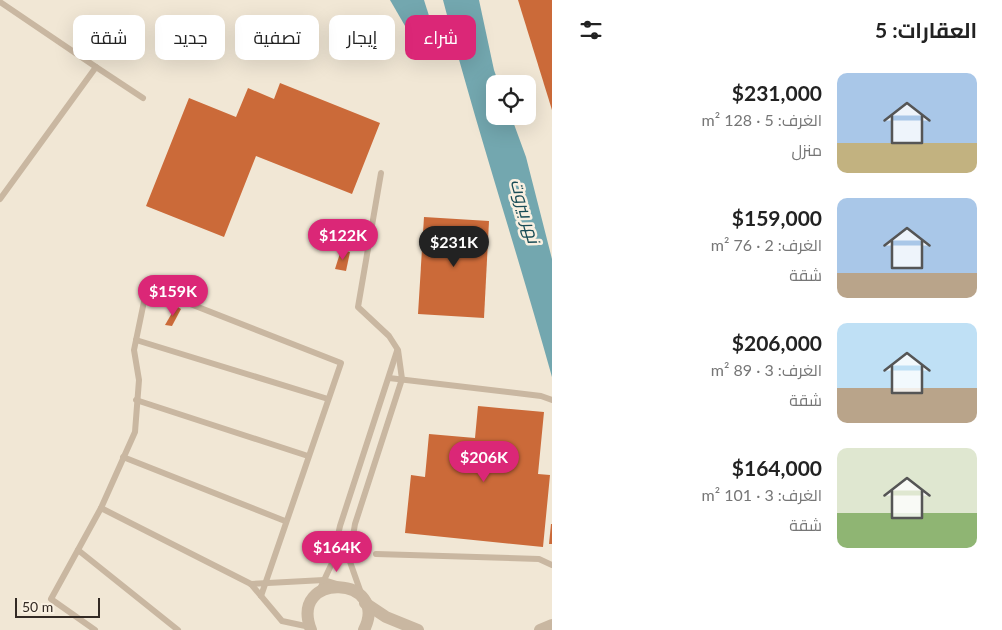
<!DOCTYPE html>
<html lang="ar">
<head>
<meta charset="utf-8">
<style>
	:root { --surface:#fff; --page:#f6f6f6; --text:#222; --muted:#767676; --accent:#db2777 }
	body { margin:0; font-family:Lato,Cairo,sans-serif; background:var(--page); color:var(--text); direction:rtl; height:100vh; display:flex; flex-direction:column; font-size:19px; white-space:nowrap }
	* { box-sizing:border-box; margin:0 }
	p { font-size:16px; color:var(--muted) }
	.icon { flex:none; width:28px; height:28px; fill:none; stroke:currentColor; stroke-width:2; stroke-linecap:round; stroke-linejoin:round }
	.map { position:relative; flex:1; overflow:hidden; direction:ltr }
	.side { display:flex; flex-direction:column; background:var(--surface); width:450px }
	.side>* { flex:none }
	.banner { position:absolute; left:15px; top:15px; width:461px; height:45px; direction:rtl; display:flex; gap:10px }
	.tools { position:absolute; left:486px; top:75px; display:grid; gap:10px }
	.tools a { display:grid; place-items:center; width:50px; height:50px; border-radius:10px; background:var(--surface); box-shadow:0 5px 20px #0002; font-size:25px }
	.scale { position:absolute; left:15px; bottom:12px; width:85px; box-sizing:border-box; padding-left:5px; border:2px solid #332a24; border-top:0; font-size:14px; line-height:18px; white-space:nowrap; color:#332a24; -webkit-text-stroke:4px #f9f0e1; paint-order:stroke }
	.price { position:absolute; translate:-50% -42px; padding:0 11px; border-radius:18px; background:var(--accent); color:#fff; font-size:16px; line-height:32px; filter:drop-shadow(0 1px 2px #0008) }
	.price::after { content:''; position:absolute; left:50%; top:30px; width:15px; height:11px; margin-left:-8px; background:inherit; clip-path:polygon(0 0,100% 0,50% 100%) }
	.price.active { background:#222; color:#fff }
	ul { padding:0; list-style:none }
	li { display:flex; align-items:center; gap:15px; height:125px; padding:0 25px }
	li span { display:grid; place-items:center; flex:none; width:140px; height:100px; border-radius:10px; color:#555 }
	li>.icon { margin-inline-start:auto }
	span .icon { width:60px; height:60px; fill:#fffc; stroke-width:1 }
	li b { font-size:21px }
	h2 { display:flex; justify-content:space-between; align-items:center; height:60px; padding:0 25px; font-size:21px }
	.tag { padding:0 18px; border-radius:10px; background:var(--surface); box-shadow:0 5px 20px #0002; font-size:18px; line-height:45px }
	.tag.active { background:var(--accent); color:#fff }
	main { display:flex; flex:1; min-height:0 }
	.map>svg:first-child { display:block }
</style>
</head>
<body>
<main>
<section class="side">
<h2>العقارات: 5<svg class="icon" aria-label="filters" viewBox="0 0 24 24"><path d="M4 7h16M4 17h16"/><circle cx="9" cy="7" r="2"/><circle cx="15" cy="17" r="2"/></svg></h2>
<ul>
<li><span style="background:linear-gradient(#a9c7e8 70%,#c2b280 0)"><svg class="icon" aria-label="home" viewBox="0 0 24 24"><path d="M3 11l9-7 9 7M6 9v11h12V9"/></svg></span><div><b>$231,000</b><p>الغرف: 5 · 128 m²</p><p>منزل</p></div></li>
<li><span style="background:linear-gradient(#a9c7e8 75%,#b9a48a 0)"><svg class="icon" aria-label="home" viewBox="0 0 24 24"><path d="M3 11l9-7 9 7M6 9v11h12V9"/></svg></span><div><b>$159,000</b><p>الغرف: 2 · 76 m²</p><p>شقة</p></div></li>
<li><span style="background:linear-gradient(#bfe0f5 65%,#b9a48a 0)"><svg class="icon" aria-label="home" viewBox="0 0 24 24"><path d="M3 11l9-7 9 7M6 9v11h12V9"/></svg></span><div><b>$206,000</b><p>الغرف: 3 · 89 m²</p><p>شقة</p></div></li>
<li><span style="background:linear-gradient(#dfe7d0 65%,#8fb573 0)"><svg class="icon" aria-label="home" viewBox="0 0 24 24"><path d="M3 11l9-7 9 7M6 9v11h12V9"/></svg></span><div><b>$164,000</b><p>الغرف: 3 · 101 m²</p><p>شقة</p></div></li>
</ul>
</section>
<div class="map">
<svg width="552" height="630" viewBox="0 0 552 630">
	<rect width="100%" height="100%" fill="#f1e7d5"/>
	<g fill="#73a7af">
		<polygon points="390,0 424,0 430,19 423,52 419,50"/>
		<path d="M 443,0 L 479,0 L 494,70 L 499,84 L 495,84 L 495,116 L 511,116 L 526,157 L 552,259 L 552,377 C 517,251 476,127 443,0 Z"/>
	</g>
	<g fill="#cb6a39">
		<polygon points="518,0 552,0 552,110"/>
		<polygon points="280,83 380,123 352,194 256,156 224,237 146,206 189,98 236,117 248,88 274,99"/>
		<polygon points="424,217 489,221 484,318 418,314"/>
		<polygon points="341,250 350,252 346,271 335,269"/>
		<polygon points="176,306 181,309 172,326 165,325"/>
		<polygon points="478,406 544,412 538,474 550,475 543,547 405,533 411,475 425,477 429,434 475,438"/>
		<polygon points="551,524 552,524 552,544 549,544"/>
	</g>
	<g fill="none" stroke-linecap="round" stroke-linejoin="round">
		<g stroke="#c9b7a1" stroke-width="6">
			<polyline points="0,2 96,67"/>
			<polyline points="0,199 96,67 143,98"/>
			<polyline points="136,340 328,399"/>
			<polyline points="389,378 541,396 552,400"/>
			<polyline points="136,400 308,456"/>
			<polyline points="123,457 285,521"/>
			<polyline points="101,508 135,432 139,380 134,350 147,287 341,363 261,596"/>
			<polyline points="78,550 178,630"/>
			<polyline points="376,554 539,559 552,565"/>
			<polyline points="251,584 324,580 337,584"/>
			<polyline points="319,591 332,563 340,526 397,351"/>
			<polyline points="361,593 349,559 355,524 402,379 398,350 389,336 358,307 381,173"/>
			<polyline points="95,630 51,599 101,508 251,584 282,621 310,627"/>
		</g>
		<g stroke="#c9b7a1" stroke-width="12">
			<polyline points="365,603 386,617 418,630"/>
			<path d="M 311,630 C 288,570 391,576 364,630"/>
			<polyline points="540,630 552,625"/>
		</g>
	</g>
	<g text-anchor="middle" stroke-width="5" stroke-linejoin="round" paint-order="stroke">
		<g font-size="18" font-style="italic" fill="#194c56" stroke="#f9f0e1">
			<text transform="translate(525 211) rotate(74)" y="6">نهر بيروت</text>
		</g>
	</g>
</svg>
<div class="tools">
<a><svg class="icon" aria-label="locate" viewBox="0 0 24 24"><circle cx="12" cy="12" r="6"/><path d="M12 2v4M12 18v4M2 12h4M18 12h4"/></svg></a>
</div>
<div class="scale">50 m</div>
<b class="price" style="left:343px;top:261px">$122K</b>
<b class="price active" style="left:454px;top:268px">$231K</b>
<b class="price" style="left:173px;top:317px">$159K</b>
<b class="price" style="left:484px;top:483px">$206K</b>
<b class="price" style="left:337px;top:573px">$164K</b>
<div class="banner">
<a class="tag active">شراء</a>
<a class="tag">إيجار</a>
<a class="tag">تصفية</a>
<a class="tag">جديد</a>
<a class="tag">شقة</a>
</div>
</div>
</main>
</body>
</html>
